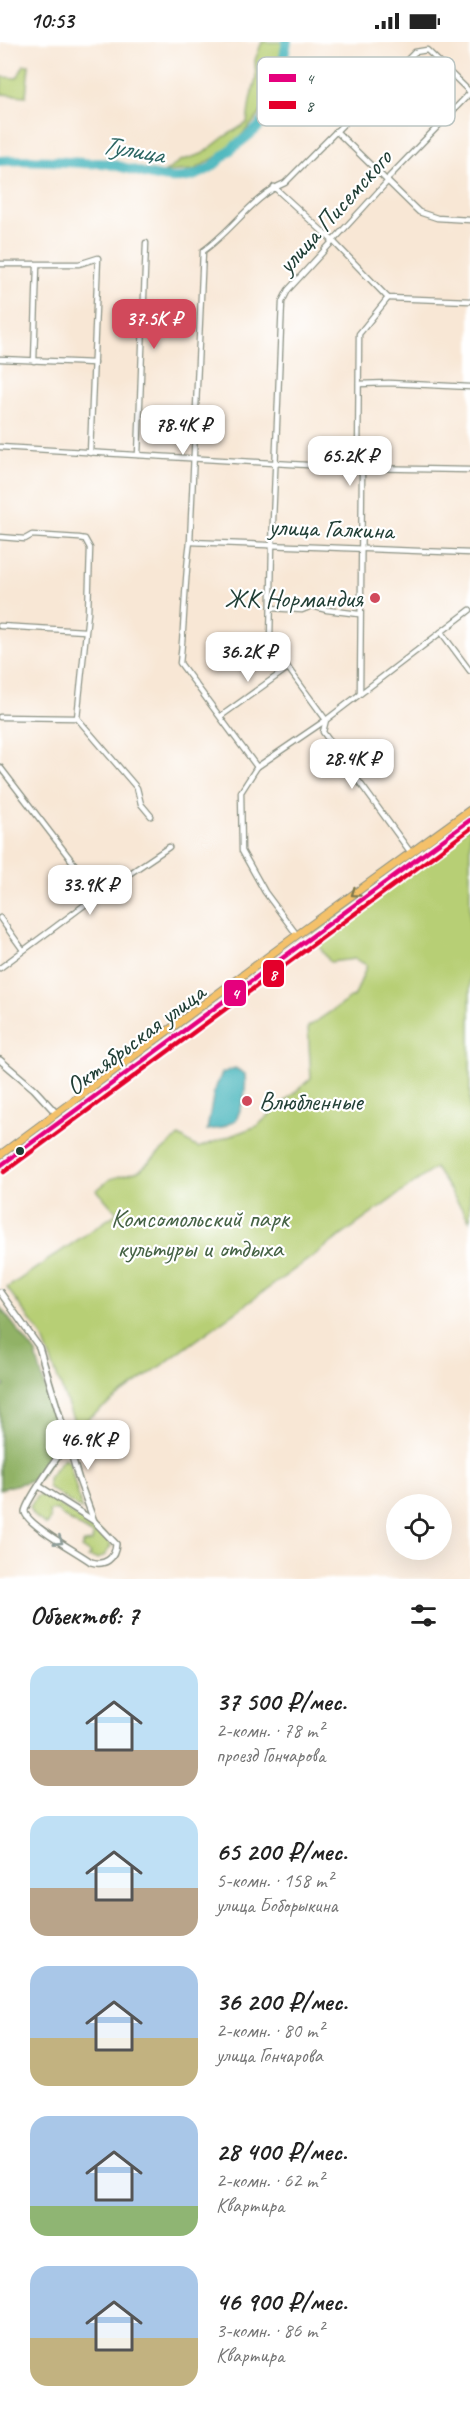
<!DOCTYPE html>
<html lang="ru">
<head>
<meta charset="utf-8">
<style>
	:root { --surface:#fff; --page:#f2f2f2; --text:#222; --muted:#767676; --accent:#d1495b }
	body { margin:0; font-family:Caveat,sans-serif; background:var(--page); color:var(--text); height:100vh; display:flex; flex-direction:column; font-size:22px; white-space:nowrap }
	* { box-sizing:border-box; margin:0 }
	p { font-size:20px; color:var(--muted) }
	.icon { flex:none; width:33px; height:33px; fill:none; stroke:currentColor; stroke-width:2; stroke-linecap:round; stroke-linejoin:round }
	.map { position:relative; height:1537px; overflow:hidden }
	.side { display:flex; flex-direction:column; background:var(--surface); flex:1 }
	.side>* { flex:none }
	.controls { position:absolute; left:386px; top:1452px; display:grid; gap:12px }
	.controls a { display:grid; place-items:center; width:66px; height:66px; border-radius:50%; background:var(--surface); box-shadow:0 6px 24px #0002; font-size:30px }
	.price { position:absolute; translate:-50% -51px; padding:0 14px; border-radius:12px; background:#fff; color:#222; font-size:20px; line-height:39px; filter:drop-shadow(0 2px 3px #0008) }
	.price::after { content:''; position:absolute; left:50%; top:36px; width:18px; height:14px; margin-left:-9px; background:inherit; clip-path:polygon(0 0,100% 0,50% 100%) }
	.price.selected { background:var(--accent); color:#fff }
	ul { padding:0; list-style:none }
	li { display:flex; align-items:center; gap:18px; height:150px; padding:0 30px }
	li span { display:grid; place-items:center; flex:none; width:168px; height:120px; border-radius:18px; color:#555 }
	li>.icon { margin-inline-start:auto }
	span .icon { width:72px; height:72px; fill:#fffc; stroke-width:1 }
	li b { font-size:26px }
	h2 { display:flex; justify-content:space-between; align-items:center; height:72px; padding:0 30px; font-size:26px }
	.status { display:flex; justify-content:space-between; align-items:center; height:42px; padding:0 30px; background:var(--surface); direction:ltr }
	.status svg { height:16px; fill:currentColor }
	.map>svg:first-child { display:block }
</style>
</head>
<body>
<div class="status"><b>10:53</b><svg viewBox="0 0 49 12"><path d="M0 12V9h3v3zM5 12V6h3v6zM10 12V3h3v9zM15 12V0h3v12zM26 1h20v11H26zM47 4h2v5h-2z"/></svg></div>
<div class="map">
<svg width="470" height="1537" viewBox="0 0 470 1537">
	<rect width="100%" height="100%" fill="#fff"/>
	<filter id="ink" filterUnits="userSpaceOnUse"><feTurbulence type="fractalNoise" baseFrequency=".0167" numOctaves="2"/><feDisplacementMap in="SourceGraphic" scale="12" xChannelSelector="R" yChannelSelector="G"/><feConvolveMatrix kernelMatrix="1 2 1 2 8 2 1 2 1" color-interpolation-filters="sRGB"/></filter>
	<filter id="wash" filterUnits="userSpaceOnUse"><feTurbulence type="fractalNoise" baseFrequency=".008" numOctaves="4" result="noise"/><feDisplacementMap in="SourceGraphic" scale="24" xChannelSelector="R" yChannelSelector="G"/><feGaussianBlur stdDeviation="1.35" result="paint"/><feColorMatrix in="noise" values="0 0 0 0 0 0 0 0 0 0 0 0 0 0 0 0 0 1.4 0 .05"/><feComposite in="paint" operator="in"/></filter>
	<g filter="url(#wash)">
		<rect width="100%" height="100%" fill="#f8e7d5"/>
		<g fill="#b7cf74" stroke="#6b8654" stroke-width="1.5">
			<polygon points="262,0 283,0 274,45 259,74 228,108 194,128 165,130 180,119 202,112 224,95 247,81 250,58 256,37 255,18"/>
			<polygon points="24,23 29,23 26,54 1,52 2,35 17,36"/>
			<polygon points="470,784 470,1179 435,1126 76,1385 42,1294 7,1246 117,1171 97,1148 110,1137 139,1129 179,1094 198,1106 257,1084 311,1036 308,985 355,953 367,923 355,917 330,920 311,893"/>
			<polygon points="64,1416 69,1419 82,1468 48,1445 48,1436"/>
			<polygon points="43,1452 106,1494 111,1504 105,1513 97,1517 88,1515 90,1512 81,1506 84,1501 92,1500 93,1493 61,1473 58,1468 49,1469 50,1477 46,1483 33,1473 30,1465 36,1455"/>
		</g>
		<polygon fill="#91b266" stroke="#58784d" stroke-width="1.5" points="0,1265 36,1312 59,1398 51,1418 40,1436 0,1447 0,1347 5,1344 0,1338"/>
		<path fill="#43b3ba" stroke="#317877" stroke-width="1.5" d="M 235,1026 L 245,1032 C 247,1050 243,1062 236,1078 L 221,1086 L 207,1088 L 214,1049 L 222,1031 Z"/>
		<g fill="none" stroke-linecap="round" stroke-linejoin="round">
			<path stroke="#43b3ba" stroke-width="10" d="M 0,119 C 28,117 54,119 82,121 C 91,122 100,120 109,122 C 144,129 176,148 210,126 C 219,120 226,111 234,105 C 250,92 266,83 274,62 C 282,42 282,21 287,0"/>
		</g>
	</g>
	<g filter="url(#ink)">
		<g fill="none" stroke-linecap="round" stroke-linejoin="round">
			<defs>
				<g id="minor">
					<polyline points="336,89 419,170 437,176 470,178"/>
					<polyline points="274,145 333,199 388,256 470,259"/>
					<polyline points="0,222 79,222 98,216 90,411"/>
					<polyline points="0,317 94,321"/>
					<polyline points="34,319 37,224"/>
					<polyline points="359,342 389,341 470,345"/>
					<polyline points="0,405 359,426 470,428"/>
					<polyline points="138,413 146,201"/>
					<polyline points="0,495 25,497 32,493 79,496 85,497 90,506 88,571 77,676 137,746 141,762 151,774"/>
					<polyline points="190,500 470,511"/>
					<polyline points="271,566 302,568 312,564 327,568 359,572"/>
					<polyline points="0,584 85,589"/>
					<polyline points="441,590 470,629"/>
					<polyline points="360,651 362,433 358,419 359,292 388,256"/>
					<polyline points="221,674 288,626"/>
					<polyline points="0,675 77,676"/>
					<polyline points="0,725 98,853"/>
					<path d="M 257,725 L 180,621 C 185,580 184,540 190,500 L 203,209 C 232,189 253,154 285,141 L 415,10 L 427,8 L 470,50"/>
					<polyline points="411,811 323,690 326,678 275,608 270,597 272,503 282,260 288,248 387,140 389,135 470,51"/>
					<polyline points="0,876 23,908"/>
					<polyline points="297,893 265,850 242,809 241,750 257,725 326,678 470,568"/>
					<polyline points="0,926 98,853 169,805"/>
				</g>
				<g id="tertiary">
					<polyline points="0,1018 34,1047 56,1071"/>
					<polyline points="0,1250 39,1305 79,1438 94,1479"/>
					<path d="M 39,1444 L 94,1479 L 116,1502 C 115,1517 105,1524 91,1520 C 79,1511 27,1483 25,1470 C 24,1462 61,1410 68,1400"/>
				</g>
				<g id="primary">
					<polyline points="0,1113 297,893 470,768"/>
					<polyline points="0,1124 470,778"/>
				</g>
			</defs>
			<use href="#minor" stroke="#8c9284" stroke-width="7"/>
			<use href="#tertiary" stroke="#8c9284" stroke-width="8"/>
			<use href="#primary" stroke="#8c9284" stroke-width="9"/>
			<use href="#minor" stroke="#fff" stroke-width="4.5"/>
			<use href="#tertiary" stroke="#fff" stroke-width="5"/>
			<use href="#primary" stroke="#f4c16a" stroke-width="7"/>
			<defs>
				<polyline id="bus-1" points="0,1124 470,778"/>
				<polyline id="bus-2" points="4,1130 470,787"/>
			</defs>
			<use href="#bus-1" stroke="#fff" stroke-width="9"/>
			<use href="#bus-2" stroke="#fff" stroke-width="9"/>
			<use href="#bus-1" stroke="#e5007d" stroke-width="4.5"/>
			<use href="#bus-2" stroke="#e4002b" stroke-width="4.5"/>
		</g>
		<defs><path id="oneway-chevron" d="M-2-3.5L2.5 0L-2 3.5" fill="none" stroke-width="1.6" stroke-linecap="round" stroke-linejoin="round" transform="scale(1.5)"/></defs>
		<use stroke="#7f784c" href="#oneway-chevron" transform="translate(355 851) rotate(145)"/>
		<use stroke="#8f9e9a" href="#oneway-chevron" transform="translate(59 1499) rotate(33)"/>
	</g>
	<g fill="#d1495b" stroke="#fff" stroke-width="2">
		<circle cx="375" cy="556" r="6"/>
		<circle cx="247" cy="1059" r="6"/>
	</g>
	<circle fill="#1f3d34" stroke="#fff" stroke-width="2" cx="20" cy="1109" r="5"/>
	<g text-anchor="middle" stroke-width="4.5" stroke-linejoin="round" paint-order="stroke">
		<g font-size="26" fill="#1f3d34" stroke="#fff">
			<text transform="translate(334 169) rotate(-48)" y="9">улица Писемского</text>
			<text transform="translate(331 486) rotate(2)" y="9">улица Галкина</text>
			<text transform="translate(135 997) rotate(-37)" y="9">Октябрьская улица</text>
		</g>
		<g font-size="26" fill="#1f3d34" stroke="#fff" text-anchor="end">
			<text x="363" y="565">ЖК Нормандия</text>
			<text x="259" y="1068" text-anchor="start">Влюбленные</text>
		</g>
		<g font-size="26" fill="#456244" stroke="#fff">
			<text x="200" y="1185">Комсомольский парк<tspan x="200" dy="30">культуры и отдыха</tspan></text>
		</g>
		<g font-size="27" font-style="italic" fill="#2c6663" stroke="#fff">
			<text transform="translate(133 107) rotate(10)" y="9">Тулица</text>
		</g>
	</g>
	<rect x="257" y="15" width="198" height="69" rx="9" fill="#fff" stroke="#bcc5c2" stroke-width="1.5"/>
	<rect x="269" y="32" width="27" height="8" fill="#e5007d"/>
	<rect x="269" y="59" width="27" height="8" fill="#e4002b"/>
	<g font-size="16" fill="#1f3d34">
		<text x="306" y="42">4</text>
		<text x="306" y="69">8</text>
	</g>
	<g stroke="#fff" stroke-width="2">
		<rect x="262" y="917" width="23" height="29" rx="6" fill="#e4002b"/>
		<rect x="223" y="937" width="24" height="28" rx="6" fill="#e5007d"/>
	</g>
	<g font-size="16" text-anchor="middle" font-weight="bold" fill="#fff">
		<text x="273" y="938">8</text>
		<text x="235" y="957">4</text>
	</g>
</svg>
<div class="controls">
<a><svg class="icon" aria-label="locate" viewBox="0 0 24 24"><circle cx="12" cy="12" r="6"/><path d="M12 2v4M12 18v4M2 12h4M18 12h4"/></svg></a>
</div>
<b class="price selected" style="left:154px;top:308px">37.5K ₽</b>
<b class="price" style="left:183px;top:414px">78.4K ₽</b>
<b class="price" style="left:350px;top:445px">65.2K ₽</b>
<b class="price" style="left:248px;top:641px">36.2K ₽</b>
<b class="price" style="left:352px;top:748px">28.4K ₽</b>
<b class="price" style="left:90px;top:874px">33.9K ₽</b>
<b class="price" style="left:88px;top:1429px">46.9K ₽</b>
</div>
<section class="side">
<h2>Объектов: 7<svg class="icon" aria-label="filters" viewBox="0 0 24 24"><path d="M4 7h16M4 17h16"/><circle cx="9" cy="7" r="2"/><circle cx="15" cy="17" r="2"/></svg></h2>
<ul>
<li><span style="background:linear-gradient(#bfe0f5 70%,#b9a48a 0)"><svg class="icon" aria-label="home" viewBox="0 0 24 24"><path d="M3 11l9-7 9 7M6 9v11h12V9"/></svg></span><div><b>37 500 ₽/мес.</b><p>2-комн. · 78 m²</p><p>проезд Гончарова</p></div></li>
<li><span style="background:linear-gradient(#bfe0f5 60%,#b9a48a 0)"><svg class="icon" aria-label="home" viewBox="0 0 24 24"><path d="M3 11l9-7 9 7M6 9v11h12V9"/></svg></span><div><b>65 200 ₽/мес.</b><p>5-комн. · 158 m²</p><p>улица Боборыкина</p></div></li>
<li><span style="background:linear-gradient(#a9c7e8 60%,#c2b280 0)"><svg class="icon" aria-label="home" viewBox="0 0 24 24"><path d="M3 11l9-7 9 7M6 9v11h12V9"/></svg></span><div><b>36 200 ₽/мес.</b><p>2-комн. · 80 m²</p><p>улица Гончарова</p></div></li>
<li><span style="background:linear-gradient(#a9c7e8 75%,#8fb573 0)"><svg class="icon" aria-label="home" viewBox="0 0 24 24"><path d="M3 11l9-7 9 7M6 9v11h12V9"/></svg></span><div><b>28 400 ₽/мес.</b><p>2-комн. · 62 m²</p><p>Квартира</p></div></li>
<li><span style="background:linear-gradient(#a9c7e8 60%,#c2b280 0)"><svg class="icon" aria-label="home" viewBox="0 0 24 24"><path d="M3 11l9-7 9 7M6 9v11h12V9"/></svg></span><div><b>46 900 ₽/мес.</b><p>3-комн. · 86 m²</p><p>Квартира</p></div></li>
</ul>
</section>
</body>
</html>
